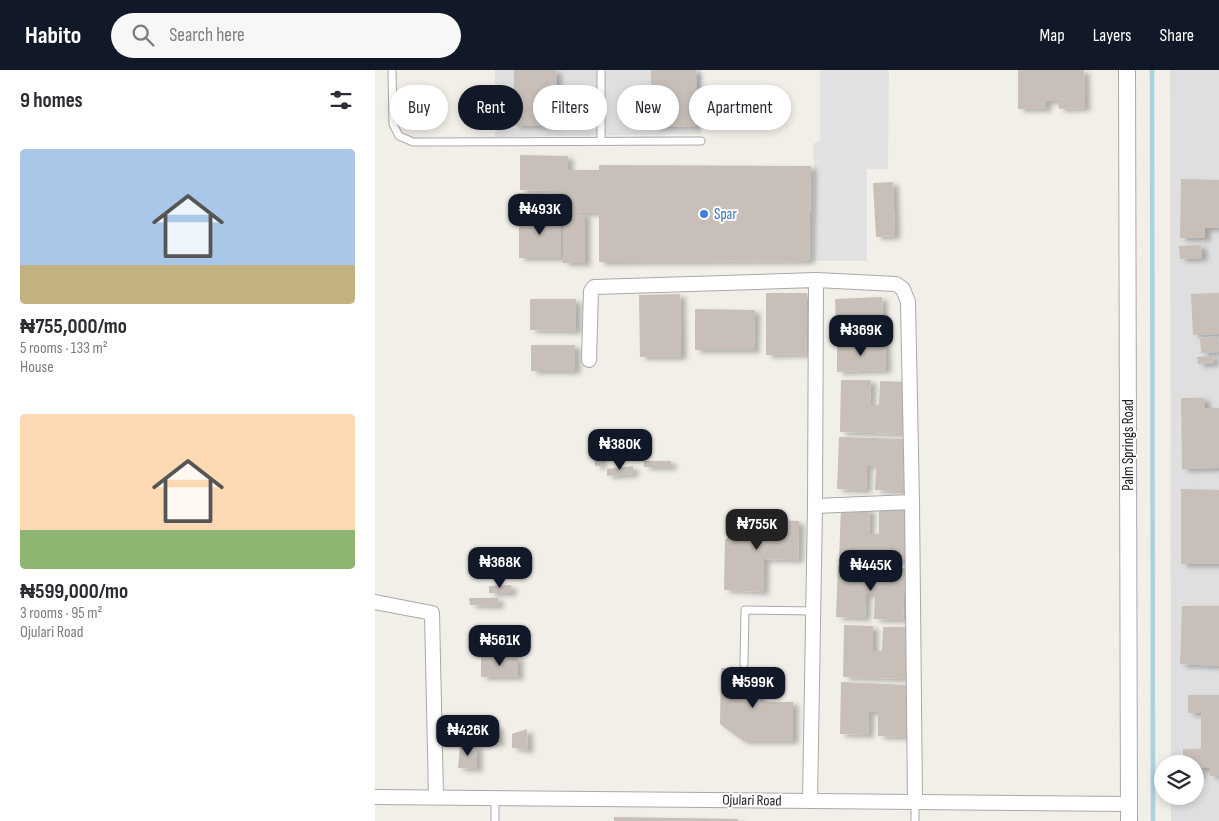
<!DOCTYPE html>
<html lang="en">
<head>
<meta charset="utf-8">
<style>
	:root { --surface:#fff; --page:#f7f7f7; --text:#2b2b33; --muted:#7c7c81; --accent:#111827 }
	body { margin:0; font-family:"Sofia Sans Condensed",sans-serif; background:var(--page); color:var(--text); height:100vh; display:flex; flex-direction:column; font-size:19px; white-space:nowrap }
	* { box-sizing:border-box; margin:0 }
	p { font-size:16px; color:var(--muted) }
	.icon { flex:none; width:28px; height:28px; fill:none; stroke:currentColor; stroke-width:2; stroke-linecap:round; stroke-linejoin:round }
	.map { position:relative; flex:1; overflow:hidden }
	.panel { display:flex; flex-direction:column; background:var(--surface); width:375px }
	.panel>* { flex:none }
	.hud { position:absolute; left:15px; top:15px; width:475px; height:45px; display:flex; gap:10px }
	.controls { position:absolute; left:779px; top:685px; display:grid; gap:10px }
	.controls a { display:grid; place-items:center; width:50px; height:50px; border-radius:50%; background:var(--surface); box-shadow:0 2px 8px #0003; font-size:25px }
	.price { position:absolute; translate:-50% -42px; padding:0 11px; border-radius:10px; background:var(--accent); color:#fff; font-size:16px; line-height:32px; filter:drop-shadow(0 1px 2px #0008) }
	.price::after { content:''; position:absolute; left:50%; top:30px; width:15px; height:11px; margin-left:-8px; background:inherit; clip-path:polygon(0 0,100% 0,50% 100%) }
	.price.on { background:#222; color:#fff }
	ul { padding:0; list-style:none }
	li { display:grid; align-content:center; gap:10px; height:265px; padding:0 20px }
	li span { display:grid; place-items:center; height:155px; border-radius:5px; color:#555 }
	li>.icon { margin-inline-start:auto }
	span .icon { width:90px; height:90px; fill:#fffc; stroke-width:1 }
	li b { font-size:21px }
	h2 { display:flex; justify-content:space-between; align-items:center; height:60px; padding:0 20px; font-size:21px }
	.chip { padding:0 18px; border-radius:22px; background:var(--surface); box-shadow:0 2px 8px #0003; font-size:18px; line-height:45px }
	.chip.on { background:var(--accent); color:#fff }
	header { display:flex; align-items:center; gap:30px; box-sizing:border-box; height:70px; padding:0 25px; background:var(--accent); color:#fff }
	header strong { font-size:24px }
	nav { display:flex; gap:28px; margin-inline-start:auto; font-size:18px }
	.search { width:350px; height:45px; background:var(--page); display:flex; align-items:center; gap:12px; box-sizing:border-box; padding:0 18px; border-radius:28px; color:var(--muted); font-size:19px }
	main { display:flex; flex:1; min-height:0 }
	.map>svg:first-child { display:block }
</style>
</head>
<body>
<header>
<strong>Habito</strong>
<div class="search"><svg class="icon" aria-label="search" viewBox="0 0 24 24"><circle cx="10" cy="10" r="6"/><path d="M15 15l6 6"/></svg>Search here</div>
<nav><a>Map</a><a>Layers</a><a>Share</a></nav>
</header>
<main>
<section class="panel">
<h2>9 homes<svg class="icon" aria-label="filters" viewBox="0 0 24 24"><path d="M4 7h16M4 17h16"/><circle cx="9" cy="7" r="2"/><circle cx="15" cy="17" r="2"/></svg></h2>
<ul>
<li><span style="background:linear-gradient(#a9c7e8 75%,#c2b280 0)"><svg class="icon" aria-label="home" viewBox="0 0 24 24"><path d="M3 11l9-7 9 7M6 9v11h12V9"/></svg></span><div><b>₦755,000/mo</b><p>5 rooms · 133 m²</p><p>House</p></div></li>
<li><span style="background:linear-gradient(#ffd9b3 75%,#8fb573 0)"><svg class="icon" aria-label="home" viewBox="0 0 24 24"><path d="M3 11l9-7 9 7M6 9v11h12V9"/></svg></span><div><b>₦599,000/mo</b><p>3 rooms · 95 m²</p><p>Ojulari Road</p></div></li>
</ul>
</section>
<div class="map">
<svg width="844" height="751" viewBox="0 0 844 751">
	<defs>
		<filter id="shadow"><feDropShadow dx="5.5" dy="3" stdDeviation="2.5" flood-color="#0004"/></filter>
	</defs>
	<rect width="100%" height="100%" fill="#f2efe9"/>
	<g fill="#e0dfdf">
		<polygon points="120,0 326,0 326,64 120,67"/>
		<polygon points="795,0 844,0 844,751 796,751 796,726 820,726 820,694 796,694"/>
	</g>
	<polygon fill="#e2e2e2" points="445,0 514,0 513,99 492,99 492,191 438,191 439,96 438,74 445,70"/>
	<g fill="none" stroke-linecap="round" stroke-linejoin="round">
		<polyline stroke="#aad3df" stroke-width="4.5" points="777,0 778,751"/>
	</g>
	<g fill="#c7bfb8" filter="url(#shadow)">
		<polygon points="139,0 181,0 182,56 139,56"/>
		<polygon points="276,0 321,0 322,56 277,57"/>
		<polygon points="643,0 709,0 710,38 684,39 683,31 671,31 671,39 643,39"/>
		<polygon points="145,85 193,86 193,100 224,100 224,95 436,96 434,191 224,192 224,143 176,142 176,121 145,120"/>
		<polygon points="806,109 844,110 844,158 830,158 830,168 805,168"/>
		<polygon points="518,112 520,166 501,167 498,113"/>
		<polygon points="143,123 166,123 166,138 144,138"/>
		<rect x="188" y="144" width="22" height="49"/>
		<rect x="144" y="145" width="42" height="43"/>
		<polygon points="826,175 827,188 805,189 804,176"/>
		<polygon points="391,223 432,223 432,284 391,285"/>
		<polygon points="844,223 844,264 818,265 816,224"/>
		<polygon points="305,224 306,287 265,287 264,225"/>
		<polygon points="507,227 508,256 461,258 460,229"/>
		<polygon points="155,229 201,229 201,261 155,260"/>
		<polygon points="320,239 380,240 379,280 320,280"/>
		<polygon points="843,266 844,282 826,283 825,268"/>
		<polygon points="510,272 511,300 462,302 462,274"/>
		<rect x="156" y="275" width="44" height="26"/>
		<polygon points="838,286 839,293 823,294 822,287"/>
		<polygon points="466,310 496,310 495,335 504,335 505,311 534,312 532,364 465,362"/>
		<polygon points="806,328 829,328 830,338 844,338 844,398 807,399"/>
		<polygon points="224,367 226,396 220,396 218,368"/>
		<polygon points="464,367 531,369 529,421 500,420 501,396 492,395 491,420 462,419"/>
		<rect x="269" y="391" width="27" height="6"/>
		<polygon points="258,396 258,404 232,406 232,399"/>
		<polygon points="806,419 844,420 844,494 806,494"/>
		<polygon points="466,438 495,439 494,464 504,464 504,440 533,440 532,492 464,490"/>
		<polygon points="368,449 424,451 423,490 389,489 388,522 349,520 350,470"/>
		<polygon points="463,495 530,498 528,550 499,549 500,524 491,524 490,548 461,547"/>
		<polygon points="136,515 136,523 114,523 114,516"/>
		<polygon points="94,528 123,528 123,536 95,535"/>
		<polygon points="807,536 844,536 844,596 805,594"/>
		<polygon points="469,555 498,556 498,581 507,581 508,557 537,557 535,609 468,607"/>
		<rect x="106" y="587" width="37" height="20"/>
		<polygon points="346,598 385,598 385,632 418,632 418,671 368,671 345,654"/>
		<polygon points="466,612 534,615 532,667 503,666 503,642 494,641 493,665 465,664"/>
		<polygon points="813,625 844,625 844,706 835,706 835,698 825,698 825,706 820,706 820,694 808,694 808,679 826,679 826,643 813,643"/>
		<polygon points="111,656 123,656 124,673 113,674"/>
		<polygon points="152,659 153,680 137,678 137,664"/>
		<polygon points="85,675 102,675 102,699 83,698"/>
		<polygon points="239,747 363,749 363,751 239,751"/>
	</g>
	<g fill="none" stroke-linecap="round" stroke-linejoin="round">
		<defs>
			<g id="service">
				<polyline points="17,0 18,54 24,66 38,72 326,71"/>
				<polyline points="226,0 226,71"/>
				<polyline points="369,594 370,540 437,541"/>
				<polyline points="120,728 120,751"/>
				<polyline points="540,732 540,751"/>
			</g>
			<g id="minor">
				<polyline points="441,210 521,214 528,219 533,232 537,432 540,732"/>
				<polyline points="214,290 216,221 219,217 441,210 440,436 435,731"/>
				<polyline points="440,436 537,432"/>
				<polyline points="0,532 57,543 61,727"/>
				<polyline points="0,727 754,734"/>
			</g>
			<polyline id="tertiary" points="752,0 754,751"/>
		</defs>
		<use href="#service" stroke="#a9a9a9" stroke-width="9"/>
		<use href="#minor" stroke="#a9a9a9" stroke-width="16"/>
		<use href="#tertiary" stroke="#a9a9a9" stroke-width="18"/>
		<use href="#service" stroke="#fff" stroke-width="7"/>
		<use href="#minor" stroke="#fff" stroke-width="14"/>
		<use href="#tertiary" stroke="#fff" stroke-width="16"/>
	</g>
	<circle fill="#3f7fe0" stroke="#fff" stroke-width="2" cx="329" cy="144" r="5"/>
	<g text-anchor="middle" stroke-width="4" stroke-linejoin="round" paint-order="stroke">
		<g font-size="15" fill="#366cbe" stroke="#fff" text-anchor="start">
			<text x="339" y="149">Spar</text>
		</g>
		<g font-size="15" fill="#222" stroke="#fff">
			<text transform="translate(753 375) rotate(-90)" y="5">Palm Springs Road</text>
			<text transform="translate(377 730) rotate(1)" y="5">Ojulari Road</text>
		</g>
	</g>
</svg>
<div class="controls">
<a><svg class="icon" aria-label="layers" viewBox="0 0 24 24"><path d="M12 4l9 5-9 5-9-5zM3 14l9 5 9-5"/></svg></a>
</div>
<b class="price" style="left:165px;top:166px">₦493K</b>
<b class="price" style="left:486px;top:287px">₦369K</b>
<b class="price" style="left:245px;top:401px">₦380K</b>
<b class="price on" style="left:382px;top:481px">₦755K</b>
<b class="price" style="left:125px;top:519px">₦368K</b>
<b class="price" style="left:496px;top:522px">₦445K</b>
<b class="price" style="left:125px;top:597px">₦561K</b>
<b class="price" style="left:378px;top:639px">₦599K</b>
<b class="price" style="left:93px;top:687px">₦426K</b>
<div class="hud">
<a class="chip">Buy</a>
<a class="chip on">Rent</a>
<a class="chip">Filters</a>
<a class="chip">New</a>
<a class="chip">Apartment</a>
</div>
</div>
</main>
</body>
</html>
